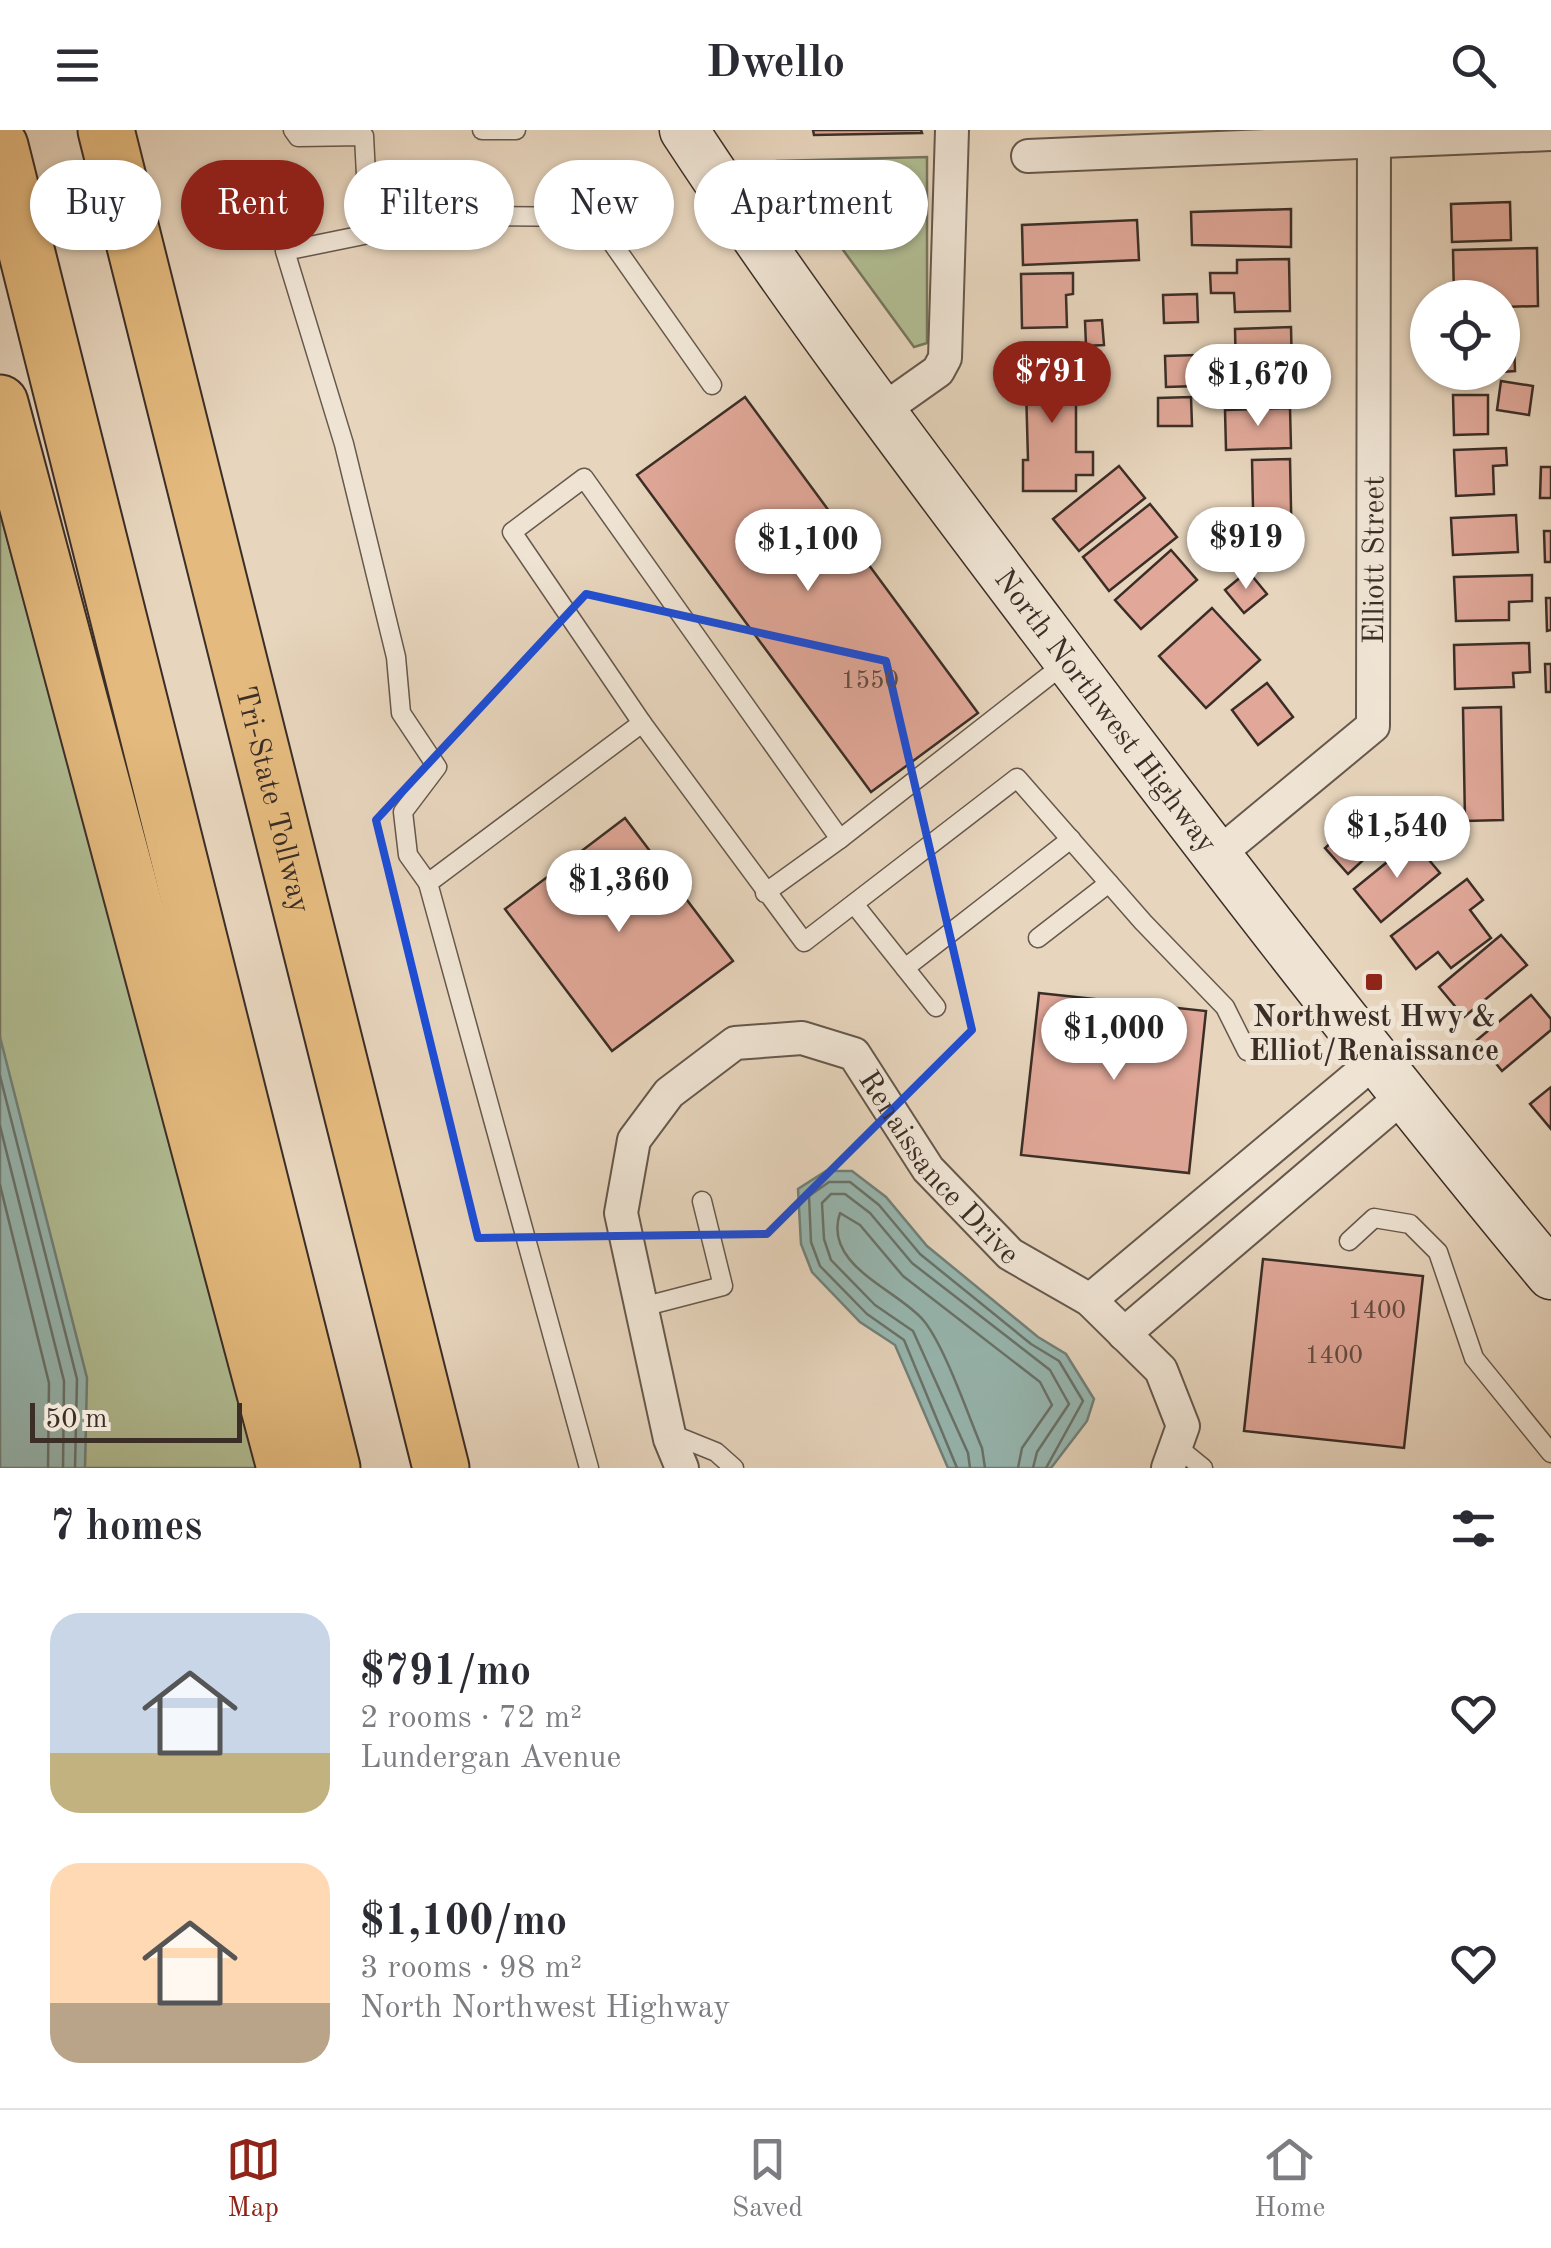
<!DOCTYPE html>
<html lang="en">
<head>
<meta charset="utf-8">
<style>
	:root { --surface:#fff; --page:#f7f7f7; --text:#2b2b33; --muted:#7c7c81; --line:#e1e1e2; --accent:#8f2418 }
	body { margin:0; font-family:"Old Standard TT",serif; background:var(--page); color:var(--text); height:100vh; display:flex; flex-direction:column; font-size:38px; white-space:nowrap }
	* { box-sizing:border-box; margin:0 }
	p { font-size:32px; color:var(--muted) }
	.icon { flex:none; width:55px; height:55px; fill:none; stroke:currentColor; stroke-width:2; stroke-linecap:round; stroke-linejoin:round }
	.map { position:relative; height:1338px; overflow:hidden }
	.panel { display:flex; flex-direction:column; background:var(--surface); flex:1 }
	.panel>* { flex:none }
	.guide { position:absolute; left:30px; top:30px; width:1000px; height:90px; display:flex; gap:20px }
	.fabs { position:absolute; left:1410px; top:150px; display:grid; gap:20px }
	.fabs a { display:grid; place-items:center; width:110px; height:110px; border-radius:50%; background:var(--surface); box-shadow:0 2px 8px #0004; font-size:50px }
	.scale { position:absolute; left:30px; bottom:25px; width:212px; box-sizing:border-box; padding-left:10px; border:5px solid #3b2e27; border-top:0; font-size:28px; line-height:35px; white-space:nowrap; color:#3b2e27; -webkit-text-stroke:8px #efe4d4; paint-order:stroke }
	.price { position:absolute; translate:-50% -85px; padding:0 22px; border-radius:35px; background:#fff; color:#222; font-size:32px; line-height:65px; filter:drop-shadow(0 2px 5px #0008) }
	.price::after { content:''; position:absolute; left:50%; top:60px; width:30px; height:22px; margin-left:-15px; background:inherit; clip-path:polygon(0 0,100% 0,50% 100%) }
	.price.on { background:var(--accent); color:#fff }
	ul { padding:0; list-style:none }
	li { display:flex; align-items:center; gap:30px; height:250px; padding:0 50px }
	li span { display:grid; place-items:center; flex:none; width:280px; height:200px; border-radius:30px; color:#555 }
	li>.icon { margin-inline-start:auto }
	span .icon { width:120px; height:120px; fill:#fffc; stroke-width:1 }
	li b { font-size:42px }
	h2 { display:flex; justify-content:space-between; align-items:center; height:120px; padding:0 50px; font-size:42px }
	.chip { padding:0 35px; border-radius:45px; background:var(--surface); box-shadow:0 2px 8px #0004; font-size:35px; line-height:90px }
	.chip.on { background:var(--accent); color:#fff }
	header { display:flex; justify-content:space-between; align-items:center; height:130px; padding:0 50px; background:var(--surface); font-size:45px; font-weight:700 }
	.tabs { display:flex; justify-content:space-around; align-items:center; height:140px; border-top:2px solid var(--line); background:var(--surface); font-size:28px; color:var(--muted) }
	.tabs a { display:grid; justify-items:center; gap:5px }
	.tabs .on { color:var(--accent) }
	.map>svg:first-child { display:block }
</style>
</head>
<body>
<header><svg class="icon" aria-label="menu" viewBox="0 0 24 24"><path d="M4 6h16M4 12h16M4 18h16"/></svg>Dwello<svg class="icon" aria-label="search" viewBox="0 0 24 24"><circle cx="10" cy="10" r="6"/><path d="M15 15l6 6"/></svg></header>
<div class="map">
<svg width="1551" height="1338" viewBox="0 0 1551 1338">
	<rect width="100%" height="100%" fill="#e7d5bd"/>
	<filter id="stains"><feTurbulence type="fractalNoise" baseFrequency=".002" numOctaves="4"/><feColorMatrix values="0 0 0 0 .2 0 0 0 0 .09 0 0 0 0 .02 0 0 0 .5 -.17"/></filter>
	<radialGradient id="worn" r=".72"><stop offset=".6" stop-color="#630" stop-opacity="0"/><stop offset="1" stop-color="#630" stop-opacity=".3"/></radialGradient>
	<g fill="#b2be94" stroke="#76765e" stroke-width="2.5">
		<polygon points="927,27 927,213 914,217 778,31"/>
		<polygon points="0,382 259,1338 0,1338"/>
	</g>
	<g fill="#97b8b2" stroke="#72817a" stroke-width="2.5">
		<polygon points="0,907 87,1248 85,1338 0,1338"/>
		<polygon points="826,1041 852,1041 886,1067 927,1116 1038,1207 1066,1224 1094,1269 1087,1291 1051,1338 948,1338 895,1215 860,1192 812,1142 801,1114 798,1059"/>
	</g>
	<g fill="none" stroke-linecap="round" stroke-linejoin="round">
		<g stroke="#69736c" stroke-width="2.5">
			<polyline points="0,946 77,1249 75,1338"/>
			<polyline points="0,996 64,1251 63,1338"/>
			<polyline points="0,1055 49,1253 48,1338"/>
			<polyline points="957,1338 904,1210 867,1184 820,1136 811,1112 809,1066 829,1052 850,1052 879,1075 920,1124 1031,1214 1059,1231 1083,1271 1046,1338"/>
			<polyline points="970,1338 968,1323 913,1201 875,1175 831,1130 824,1109 822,1073 831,1064 845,1064 870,1083 912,1133 1050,1240 1069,1274 1037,1322 1033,1338"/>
			<path d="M 985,1338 L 982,1318 C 968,1285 945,1217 924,1191 C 899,1160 822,1136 840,1083 L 860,1095 L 903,1146 L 1040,1252 L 1052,1275 L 1022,1318 L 1018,1338"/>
		</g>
	</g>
	<g fill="#e1a899" stroke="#3b2e27" stroke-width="2.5">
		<polygon points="813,0 921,0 922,3 814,5"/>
		<polygon points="1510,72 1511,110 1452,112 1451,74"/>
		<polygon points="1291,79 1291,117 1192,115 1191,82"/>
		<polygon points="1137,90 1139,130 1023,135 1022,95"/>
		<polygon points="1537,118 1538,176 1502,177 1502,168 1454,168 1453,120"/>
		<polygon points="1289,129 1290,181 1235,182 1234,163 1211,163 1210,143 1237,143 1237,130"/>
		<polygon points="1073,143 1073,164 1066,165 1067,197 1022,198 1021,144"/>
		<polygon points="1197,164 1198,192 1164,193 1163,165"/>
		<polygon points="1102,190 1104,215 1086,216 1085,191"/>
		<polygon points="1291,197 1292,242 1236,243 1235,199"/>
		<polygon points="1514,213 1515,241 1502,242 1502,214"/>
		<polygon points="1025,221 1069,221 1069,257 1076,257 1076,322 1093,322 1093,345 1076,345 1076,361 1023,361 1023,330 1028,330"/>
		<polygon points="1197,225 1198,256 1166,257 1165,226"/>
		<polygon points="1501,251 1533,256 1529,285 1497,280"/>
		<polygon points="1453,265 1488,265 1488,304 1454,305"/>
		<polygon points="745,267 978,583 871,662 637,345"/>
		<polygon points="1191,267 1192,296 1158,296 1158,268"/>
		<polygon points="1290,278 1291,318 1226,320 1225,280"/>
		<polygon points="1506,318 1507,335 1493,336 1494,364 1456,366 1454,320"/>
		<polygon points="1290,329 1292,426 1254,426 1252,330"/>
		<polygon points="1119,336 1145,368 1079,421 1053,389"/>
		<polygon points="1541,337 1551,337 1551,368 1540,368"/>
		<polygon points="1150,374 1177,407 1109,461 1083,427"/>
		<polygon points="1516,385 1518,422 1453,425 1451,388"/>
		<polygon points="1544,401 1551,401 1551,432 1545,432"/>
		<polygon points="1171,420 1197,450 1141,499 1115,470"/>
		<polygon points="1248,441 1267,464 1244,483 1225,460"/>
		<polygon points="1532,445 1532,471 1509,472 1509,490 1456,491 1454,447"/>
		<polygon points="1546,468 1551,468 1551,500 1547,501"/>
		<polygon points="1212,478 1260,530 1206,578 1159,526"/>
		<polygon points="1529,513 1530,542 1513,543 1514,557 1455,559 1454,515"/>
		<polygon points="1545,534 1551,534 1551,562 1546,562"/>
		<polygon points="1267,553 1293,587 1258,615 1232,580"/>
		<polygon points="1501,577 1503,690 1465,691 1463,578"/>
		<polygon points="1372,676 1395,701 1348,744 1325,718"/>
		<polygon points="625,688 733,831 612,921 505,779"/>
		<polygon points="1413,711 1440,743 1381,792 1354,759"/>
		<polygon points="1467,749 1483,770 1470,780 1491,808 1451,838 1438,822 1416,839 1391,806"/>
		<polygon points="1501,805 1527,835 1464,887 1439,857"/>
		<polygon points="1039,863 1206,881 1189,1043 1021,1025"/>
		<polygon points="1531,865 1551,889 1551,900 1502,941 1477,910"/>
		<polygon points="1551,957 1551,999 1530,974"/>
		<polygon points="1263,1129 1423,1146 1404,1318 1244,1301"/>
	</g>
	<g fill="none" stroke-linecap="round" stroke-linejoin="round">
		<defs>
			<g id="lane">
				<polyline points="293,0 298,7 364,6 369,104"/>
				<polyline points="482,0 516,0"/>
				<polyline points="642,593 512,402 584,348 840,709 765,763"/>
				<polyline points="840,709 1068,531"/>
				<polyline points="428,753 408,725 403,682 437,637 401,583 396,527 344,314 285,121 457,86 594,87 712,255"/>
				<polyline points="854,774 936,877"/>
				<polyline points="1038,808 1109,753"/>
				<polyline points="905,838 1071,709"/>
				<polyline points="1349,1111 1374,1088 1410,1094 1438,1122 1474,1228 1551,1323"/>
				<polyline points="642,1177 723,1156 702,1071"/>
				<polyline points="669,1303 716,1322 734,1338"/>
				<polyline points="1176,1316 1203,1338"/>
				<polyline points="589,1338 428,753 642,593 804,812 1017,648 1143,792 1225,877 1247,921"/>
			</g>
			<g id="street">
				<polyline points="1028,26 1551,4"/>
				<polyline points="880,282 938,241 945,228 952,0"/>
				<path id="s1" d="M 1216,726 L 1373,596 L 1374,0"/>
				<polyline points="1090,1170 1374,932"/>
				<polyline points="1124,1204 1403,966"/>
				<path id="s2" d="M 682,1338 L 670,1309 L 621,1083 L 634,1010 L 669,963 L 735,913 L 802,908 L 854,924 L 928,1039 L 1010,1124 L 1090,1170 L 1161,1240 L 1183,1296 L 1168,1338"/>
			</g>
			<g id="secondary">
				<path id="s3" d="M 684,0 C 796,171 919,333 1042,496 C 1208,716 1375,933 1551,1145"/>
			</g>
			<g id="highway">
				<path id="s4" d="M 106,0 L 441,1338"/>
				<polyline points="0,16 332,1338"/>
				<polyline points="0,273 285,1338"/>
			</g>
		</defs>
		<use href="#lane" stroke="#66584c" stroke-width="21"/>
		<use href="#street" stroke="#66584c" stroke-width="36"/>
		<use href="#secondary" stroke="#3b2e27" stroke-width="51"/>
		<use href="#highway" stroke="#3b2e27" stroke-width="59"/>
		<use href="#lane" stroke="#efe4d4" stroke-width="18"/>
		<use href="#street" stroke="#efe4d4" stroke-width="32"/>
		<use href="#secondary" stroke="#efe4d4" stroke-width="48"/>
		<use href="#highway" stroke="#e4ba7e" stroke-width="55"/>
	</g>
	<path fill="none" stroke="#1d4ed8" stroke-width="8" stroke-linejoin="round" d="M 586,464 L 886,531 L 972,900 L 767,1104 L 478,1108 L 376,690 Z"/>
	<rect fill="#8f2418" stroke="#efe4d4" stroke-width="4" x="1364" y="842" width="20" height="20" rx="5"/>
	<g text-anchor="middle" stroke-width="10" stroke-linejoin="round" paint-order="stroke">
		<g font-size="25" fill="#644c44">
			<text x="870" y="558">1550</text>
			<text x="1377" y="1188">1400</text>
			<text x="1334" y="1233">1400</text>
		</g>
		<g font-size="30" fill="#3b2e27" stroke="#efe4d4">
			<text dy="10" stroke="none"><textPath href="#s1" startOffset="370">Elliott Street</textPath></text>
			<text dy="10" stroke="none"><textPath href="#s3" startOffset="718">North Northwest Highway</textPath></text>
			<text dy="10" stroke="none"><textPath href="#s4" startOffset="690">Tri-State Tollway</textPath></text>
			<text dy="10" stroke="none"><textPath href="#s2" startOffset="742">Renaissance Drive</textPath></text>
		</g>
		<g font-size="30" font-weight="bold" fill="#3b2e27" stroke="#efe4d4">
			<text x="1374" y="896">Northwest Hwy &amp;<tspan x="1374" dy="34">Elliot/Renaissance</tspan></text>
		</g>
	</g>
	<rect width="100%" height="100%" filter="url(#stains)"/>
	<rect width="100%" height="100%" fill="url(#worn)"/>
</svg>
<div class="fabs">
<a><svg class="icon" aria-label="locate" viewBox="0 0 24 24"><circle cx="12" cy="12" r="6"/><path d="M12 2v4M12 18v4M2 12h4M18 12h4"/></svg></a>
</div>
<div class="scale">50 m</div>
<b class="price on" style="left:1052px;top:296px">$791</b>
<b class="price" style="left:1258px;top:299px">$1,670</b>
<b class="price" style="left:1246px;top:462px">$919</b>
<b class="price" style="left:808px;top:464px">$1,100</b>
<b class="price" style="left:1397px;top:751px">$1,540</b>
<b class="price" style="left:619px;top:805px">$1,360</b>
<b class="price" style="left:1114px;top:953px">$1,000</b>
<div class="guide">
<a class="chip">Buy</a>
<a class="chip on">Rent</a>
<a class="chip">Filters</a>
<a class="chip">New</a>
<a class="chip">Apartment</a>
</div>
</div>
<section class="panel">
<h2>7 homes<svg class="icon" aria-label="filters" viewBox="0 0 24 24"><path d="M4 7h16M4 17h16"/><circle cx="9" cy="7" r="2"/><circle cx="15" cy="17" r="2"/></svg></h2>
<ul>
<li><span style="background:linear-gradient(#c9d6e8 70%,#c2b280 0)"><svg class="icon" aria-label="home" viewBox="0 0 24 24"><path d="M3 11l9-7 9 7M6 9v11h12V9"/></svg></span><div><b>$791/mo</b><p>2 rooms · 72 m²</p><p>Lundergan Avenue</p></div><svg class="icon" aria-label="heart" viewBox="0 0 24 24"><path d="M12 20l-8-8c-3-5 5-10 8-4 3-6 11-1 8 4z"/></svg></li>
<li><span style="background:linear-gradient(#ffd9b3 70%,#b9a48a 0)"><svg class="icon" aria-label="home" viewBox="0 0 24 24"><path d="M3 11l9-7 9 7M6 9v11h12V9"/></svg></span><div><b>$1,100/mo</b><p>3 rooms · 98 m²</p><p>North Northwest Highway</p></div><svg class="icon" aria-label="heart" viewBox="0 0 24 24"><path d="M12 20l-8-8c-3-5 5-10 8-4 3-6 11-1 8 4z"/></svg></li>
</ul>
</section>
<nav class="tabs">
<a class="on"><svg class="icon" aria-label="map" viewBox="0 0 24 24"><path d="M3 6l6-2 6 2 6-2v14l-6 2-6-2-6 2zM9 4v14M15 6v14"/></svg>Map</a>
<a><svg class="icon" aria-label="saved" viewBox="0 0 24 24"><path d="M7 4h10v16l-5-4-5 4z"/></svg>Saved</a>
<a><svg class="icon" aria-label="home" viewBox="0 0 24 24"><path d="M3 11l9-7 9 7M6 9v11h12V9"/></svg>Home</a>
</nav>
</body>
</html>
